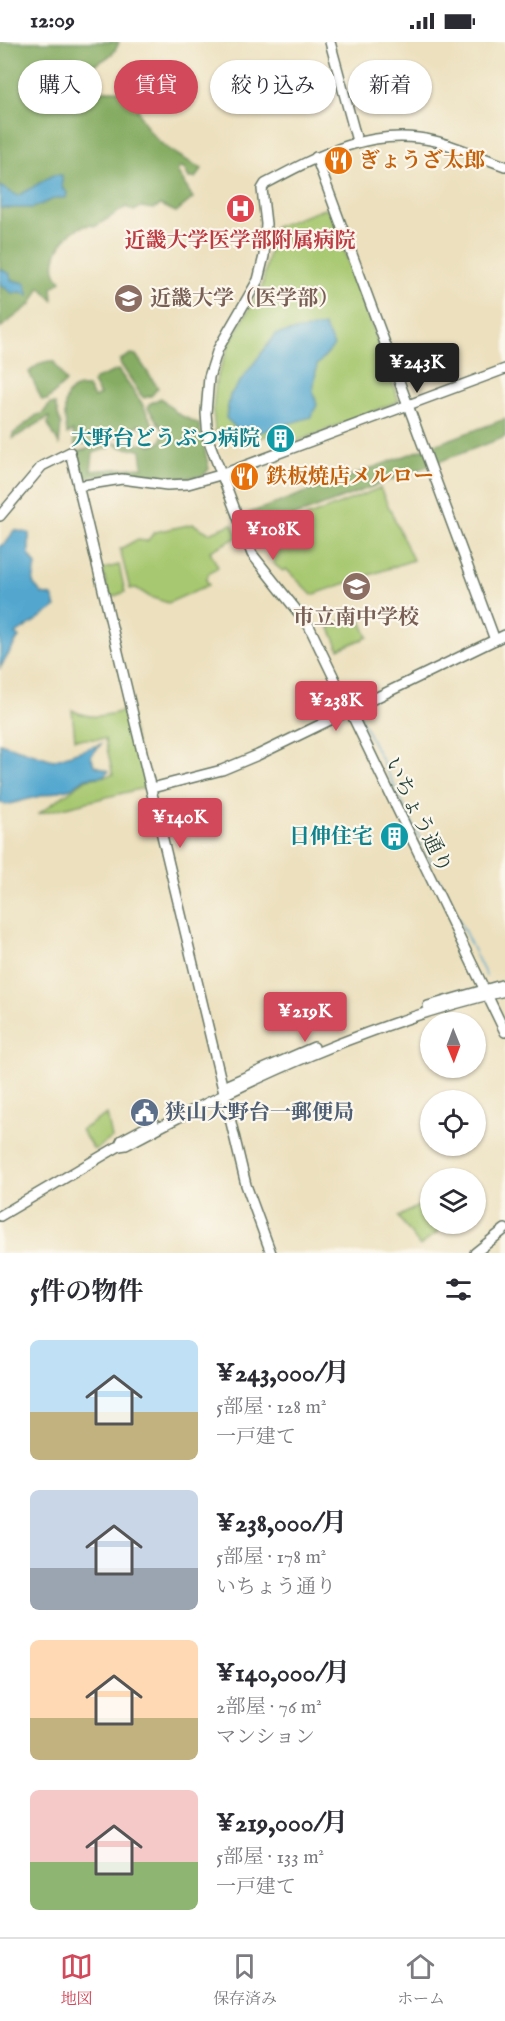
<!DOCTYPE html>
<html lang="ja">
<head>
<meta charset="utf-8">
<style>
	:root { --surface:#fff; --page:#f2f2f3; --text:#2b2b33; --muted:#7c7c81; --line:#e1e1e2; --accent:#d1495b }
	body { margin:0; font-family:"IM FELL English","Noto Serif JP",serif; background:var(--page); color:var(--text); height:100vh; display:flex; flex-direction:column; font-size:22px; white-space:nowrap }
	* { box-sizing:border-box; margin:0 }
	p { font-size:20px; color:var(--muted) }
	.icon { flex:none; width:33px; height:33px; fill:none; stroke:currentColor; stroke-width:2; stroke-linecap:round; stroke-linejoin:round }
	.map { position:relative; height:1211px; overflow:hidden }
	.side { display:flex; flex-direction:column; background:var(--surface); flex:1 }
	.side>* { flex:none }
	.top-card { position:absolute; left:18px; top:18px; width:470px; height:54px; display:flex; gap:12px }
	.needle { width:39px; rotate:179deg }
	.fabs { position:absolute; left:420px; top:970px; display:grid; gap:12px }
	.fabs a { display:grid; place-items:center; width:66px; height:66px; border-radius:50%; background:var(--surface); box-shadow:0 2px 4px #0004; font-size:30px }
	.price { position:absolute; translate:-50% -51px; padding:0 14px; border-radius:6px; background:var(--accent); color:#fff; font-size:20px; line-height:39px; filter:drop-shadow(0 2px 3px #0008) }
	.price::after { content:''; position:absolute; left:50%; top:36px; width:18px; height:14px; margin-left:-9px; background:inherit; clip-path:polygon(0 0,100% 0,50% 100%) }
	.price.on { background:#222; color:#fff }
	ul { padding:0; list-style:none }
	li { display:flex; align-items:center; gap:18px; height:150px; padding:0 30px }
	li span { display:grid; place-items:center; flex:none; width:168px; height:120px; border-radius:9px; color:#555 }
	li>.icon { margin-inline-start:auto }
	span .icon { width:72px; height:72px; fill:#fffc; stroke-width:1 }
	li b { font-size:26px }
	h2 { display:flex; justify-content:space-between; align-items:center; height:72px; padding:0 30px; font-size:26px }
	.tag { padding:0 21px; border-radius:27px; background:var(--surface); box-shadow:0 2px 4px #0004; font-size:21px; line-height:54px }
	.tag.on { background:var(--accent); color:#fff }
	.status { display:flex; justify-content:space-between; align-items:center; height:42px; padding:0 30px; background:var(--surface); direction:ltr }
	.status svg { height:16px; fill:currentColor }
	.tab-bar { display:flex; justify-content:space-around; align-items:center; height:84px; border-top:2px solid var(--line); background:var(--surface); font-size:16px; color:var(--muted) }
	.tab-bar a { display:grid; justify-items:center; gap:3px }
	.tab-bar .on { color:var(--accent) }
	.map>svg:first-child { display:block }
</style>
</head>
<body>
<div class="status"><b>12:09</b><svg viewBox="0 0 49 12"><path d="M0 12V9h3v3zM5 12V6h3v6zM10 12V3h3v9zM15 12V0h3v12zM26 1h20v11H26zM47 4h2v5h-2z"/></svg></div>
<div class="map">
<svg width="505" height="1211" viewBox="0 0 505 1211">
	<rect width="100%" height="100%" fill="#fbf7ec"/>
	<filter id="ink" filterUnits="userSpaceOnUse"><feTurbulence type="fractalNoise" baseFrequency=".0167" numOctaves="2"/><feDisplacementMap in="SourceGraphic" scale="12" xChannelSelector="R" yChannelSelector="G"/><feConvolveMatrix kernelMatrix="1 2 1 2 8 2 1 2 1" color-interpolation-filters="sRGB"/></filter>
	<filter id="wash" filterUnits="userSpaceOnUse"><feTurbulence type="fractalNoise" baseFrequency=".008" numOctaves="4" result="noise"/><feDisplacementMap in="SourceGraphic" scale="24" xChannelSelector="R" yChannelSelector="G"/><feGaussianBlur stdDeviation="1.35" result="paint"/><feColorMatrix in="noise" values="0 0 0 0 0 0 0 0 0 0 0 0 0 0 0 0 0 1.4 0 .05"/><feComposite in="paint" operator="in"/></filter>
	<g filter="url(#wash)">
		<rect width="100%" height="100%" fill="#ece0be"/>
		<g fill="#a7c870" stroke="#638252" stroke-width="1.5">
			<polygon points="324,167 330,169 399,359 288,403 282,389 253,398 254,401 232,400 229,391 216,398 213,369 216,338 230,300 262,245 274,185"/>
			<polygon points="380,446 413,518 312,553 286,527 283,529 275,523 265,500 269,490"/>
			<polygon points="193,482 209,491 232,482 238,495 210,509 218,525 209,531 206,538 209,543 168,561 150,555 136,546 130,547 120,507 136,498 147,499 155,490"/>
			<polygon points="119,523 125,550 109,556 103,527"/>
			<polygon points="358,572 368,595 339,607 329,584"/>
			<path d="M 72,668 C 91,679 107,673 127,668 L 148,745 L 38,772 L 87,737 L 113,733 L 105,697 L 75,697 Z"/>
			<polygon points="107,1072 112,1096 94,1108 81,1088"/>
			<polygon points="424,1161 430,1169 430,1182 442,1182 444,1185 420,1204 398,1175"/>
		</g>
		<g fill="#85ac62" stroke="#52744b" stroke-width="1.5">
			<path d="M 0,0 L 119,0 C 112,23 78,27 58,32 L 54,51 L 77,59 C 110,45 111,45 145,55 L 138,68 C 151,101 173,110 202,127 L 195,136 L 189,136 L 184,126 L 180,125 L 177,129 L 193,156 L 176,170 L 161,163 L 153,167 L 141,165 L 134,169 L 126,165 L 96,184 C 71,177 41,220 61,239 L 52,246 L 53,258 L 40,245 L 31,262 L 0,286 Z"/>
			<polygon points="131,312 136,313 158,346 151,354 144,356 141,353 120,321 120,318"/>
			<polygon points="49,319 54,320 66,340 47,358 42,358 29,330 41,321"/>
			<path d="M 118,328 L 141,360 L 155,386 L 147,388 L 138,383 L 123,395 L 106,395 L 97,400 L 75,404 L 73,389 L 67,392 C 64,371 59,342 88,345 L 94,356 L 100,353 L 93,341 L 95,337 Z"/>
			<polygon points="161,356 178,372 199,382 209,427 203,434 185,436 124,430 82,436 76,410 104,402 109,406 93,411 91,429 143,425 141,408 118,405 114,401 156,403 161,400 164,389 148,366 149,362"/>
			<polygon points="50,362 55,362 61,383 59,402 48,382 49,375 12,397 13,392 37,373 42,372"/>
			<polygon points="505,377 505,395 249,491 244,473"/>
		</g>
		<g fill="#53a7cf" stroke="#397282" stroke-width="1.5">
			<polygon points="53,133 62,133 62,145 67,151 66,156 56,156 33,166 0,166 0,144 18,154"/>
			<polygon points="0,227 10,232 11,238 25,241 29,254 22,250 12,251 0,242"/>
			<polygon points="324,284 334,304 317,323 313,349 317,363 311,375 248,394 240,390 226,376 230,353 276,292"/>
			<polygon points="14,488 29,491 29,512 36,523 33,541 42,552 52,554 56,565 16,592 19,595 0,626 0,504 7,500"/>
			<polygon points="0,701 53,718 101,702 91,714 94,723 109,729 103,734 86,736 71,746 6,763 0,760"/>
		</g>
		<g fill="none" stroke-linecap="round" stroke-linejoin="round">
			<g stroke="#53a7cf" stroke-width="1.5">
				<polyline points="359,672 432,821"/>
				<polyline points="439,836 486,934"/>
			</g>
		</g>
	</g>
	<g filter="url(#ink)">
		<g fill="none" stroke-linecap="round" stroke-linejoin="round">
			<defs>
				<g id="secondary">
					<polyline points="330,0 357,99"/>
					<polyline points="316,115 495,598"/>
					<path d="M 505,124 C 482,116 459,105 435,99 C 372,84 319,113 265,142 L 262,147 L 266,182 L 264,214 L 258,238 L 218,307 L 209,335 L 206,371 L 208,397 L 252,512 L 309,584 L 505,990"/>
					<polyline points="78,444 122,437 167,443 188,442 220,433 505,327"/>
					<polyline points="0,474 42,424 70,410 246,1143 271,1211"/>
					<polyline points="152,746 222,728 258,713 505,593"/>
					<polyline points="428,964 505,942"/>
					<polyline points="227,1043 314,1005"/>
					<polyline points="119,1104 122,1098 154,1081"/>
					<path d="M 0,1174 L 119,1104 L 126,1103 C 247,1038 371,980 505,949"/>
					<polyline points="475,1211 505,1187"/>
				</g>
			</defs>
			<use href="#secondary" stroke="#677664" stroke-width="12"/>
			<use href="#secondary" stroke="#fff" stroke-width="9"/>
		</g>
	</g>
	<defs>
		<symbol id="restaurant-disc" viewBox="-11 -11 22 22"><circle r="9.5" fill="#e8710a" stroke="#fbf7ec"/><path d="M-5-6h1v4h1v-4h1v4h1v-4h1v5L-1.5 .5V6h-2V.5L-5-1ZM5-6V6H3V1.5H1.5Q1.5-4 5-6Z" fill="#fff"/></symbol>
		<symbol id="hospital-disc" viewBox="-11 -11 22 22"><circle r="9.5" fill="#e0444e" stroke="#fbf7ec"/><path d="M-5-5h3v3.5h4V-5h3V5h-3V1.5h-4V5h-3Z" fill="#fff"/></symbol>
		<symbol id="university-disc" viewBox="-11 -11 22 22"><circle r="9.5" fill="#8d6e63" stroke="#fbf7ec"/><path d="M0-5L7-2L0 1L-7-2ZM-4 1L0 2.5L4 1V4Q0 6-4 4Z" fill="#fff"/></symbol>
		<symbol id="building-disc" viewBox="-11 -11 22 22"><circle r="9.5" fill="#0f9aa8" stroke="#fbf7ec"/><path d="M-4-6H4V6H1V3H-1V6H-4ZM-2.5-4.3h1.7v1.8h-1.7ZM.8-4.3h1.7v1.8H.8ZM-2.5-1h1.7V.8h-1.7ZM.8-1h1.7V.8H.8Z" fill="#fff"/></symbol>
		<symbol id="school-disc" viewBox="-11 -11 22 22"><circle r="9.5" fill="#8d6e63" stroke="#fbf7ec"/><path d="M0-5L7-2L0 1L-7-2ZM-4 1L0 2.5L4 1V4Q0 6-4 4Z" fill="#fff"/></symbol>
		<symbol id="civic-disc" viewBox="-11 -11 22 22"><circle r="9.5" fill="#5c6f8a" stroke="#fbf7ec"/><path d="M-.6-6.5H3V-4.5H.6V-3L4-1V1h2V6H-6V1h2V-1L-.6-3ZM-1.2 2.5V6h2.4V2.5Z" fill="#fff"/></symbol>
	</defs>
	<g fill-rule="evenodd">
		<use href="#restaurant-disc" x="322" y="102" width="33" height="33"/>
		<use href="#hospital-disc" x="224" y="150" width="33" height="33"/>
		<use href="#university-disc" x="112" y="240" width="33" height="33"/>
		<use href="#building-disc" x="264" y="380" width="33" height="33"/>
		<use href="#restaurant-disc" x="228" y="418" width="33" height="33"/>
		<use href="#school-disc" x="340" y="528" width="33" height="33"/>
		<use href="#building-disc" x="378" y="778" width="33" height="33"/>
		<use href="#civic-disc" x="128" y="1054" width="33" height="33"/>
	</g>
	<g text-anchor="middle" stroke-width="4.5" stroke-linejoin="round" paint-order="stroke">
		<g font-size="21" font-weight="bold" fill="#c56008" stroke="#fbf7ec" text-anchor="start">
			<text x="359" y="125">ぎょうざ太郎</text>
			<text x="266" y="441">鉄板焼店メルロー</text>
		</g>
		<g font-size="21" font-weight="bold" fill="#be3a42" stroke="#fbf7ec">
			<text x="240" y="205">近畿大学医学部附属病院</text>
		</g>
		<g font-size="21" font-weight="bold" fill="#785e54" stroke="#fbf7ec" text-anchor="start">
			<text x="150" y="263">近畿大学（医学部）</text>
			<text x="356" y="582" text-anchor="middle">市立南中学校</text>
		</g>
		<g font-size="21" font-weight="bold" fill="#0d838f" stroke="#fbf7ec" text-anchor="end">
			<text x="260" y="403">大野台どうぶつ病院</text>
			<text x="373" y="801">日伸住宅</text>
		</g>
		<g font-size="21" fill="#1f3d34" stroke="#fbf7ec">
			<text transform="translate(419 773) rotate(64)" y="7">いちょう通り</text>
		</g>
		<g font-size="21" font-weight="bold" fill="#4e5e75" stroke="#fbf7ec" text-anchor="start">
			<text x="165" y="1077">狭山大野台一郵便局</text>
		</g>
	</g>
</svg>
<div class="fabs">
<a><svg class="needle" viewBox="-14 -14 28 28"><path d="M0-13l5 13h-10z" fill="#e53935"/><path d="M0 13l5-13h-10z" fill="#7c7c81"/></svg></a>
<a><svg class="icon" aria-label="locate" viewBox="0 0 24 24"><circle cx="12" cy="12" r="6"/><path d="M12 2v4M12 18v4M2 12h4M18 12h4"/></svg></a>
<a><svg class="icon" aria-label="layers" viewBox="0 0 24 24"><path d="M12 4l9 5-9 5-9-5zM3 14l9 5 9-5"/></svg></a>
</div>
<b class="price on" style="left:417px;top:352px">¥243K</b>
<b class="price" style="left:273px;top:519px">¥108K</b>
<b class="price" style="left:336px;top:690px">¥238K</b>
<b class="price" style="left:180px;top:807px">¥140K</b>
<b class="price" style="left:305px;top:1001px">¥219K</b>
<div class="top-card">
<a class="tag">購入</a>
<a class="tag on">賃貸</a>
<a class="tag">絞り込み</a>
<a class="tag">新着</a>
</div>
</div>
<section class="side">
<h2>5件の物件<svg class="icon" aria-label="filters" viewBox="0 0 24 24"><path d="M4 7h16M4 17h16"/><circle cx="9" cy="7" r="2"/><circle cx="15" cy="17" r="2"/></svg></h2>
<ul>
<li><span style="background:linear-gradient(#bfe0f5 60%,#c2b280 0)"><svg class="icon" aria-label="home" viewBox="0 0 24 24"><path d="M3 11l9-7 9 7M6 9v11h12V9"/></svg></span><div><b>¥243,000/月</b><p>5部屋 · 128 m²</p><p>一戸建て</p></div></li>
<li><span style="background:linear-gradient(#c9d6e8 65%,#9aa5b1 0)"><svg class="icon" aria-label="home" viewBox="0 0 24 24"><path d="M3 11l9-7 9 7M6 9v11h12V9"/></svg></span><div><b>¥238,000/月</b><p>5部屋 · 178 m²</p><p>いちょう通り</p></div></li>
<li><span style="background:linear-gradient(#ffd9b3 65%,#c2b280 0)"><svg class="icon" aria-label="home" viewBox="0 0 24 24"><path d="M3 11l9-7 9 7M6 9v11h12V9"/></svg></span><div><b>¥140,000/月</b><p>2部屋 · 76 m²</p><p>マンション</p></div></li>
<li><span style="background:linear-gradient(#f6c9c9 60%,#8fb573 0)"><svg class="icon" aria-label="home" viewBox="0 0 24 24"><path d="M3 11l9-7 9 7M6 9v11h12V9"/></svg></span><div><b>¥219,000/月</b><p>5部屋 · 133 m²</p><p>一戸建て</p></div></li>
</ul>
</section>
<nav class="tab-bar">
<a class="on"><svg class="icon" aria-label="map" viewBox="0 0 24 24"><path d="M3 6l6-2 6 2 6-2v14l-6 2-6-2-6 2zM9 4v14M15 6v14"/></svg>地図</a>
<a><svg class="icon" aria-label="saved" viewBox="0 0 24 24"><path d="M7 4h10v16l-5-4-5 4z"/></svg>保存済み</a>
<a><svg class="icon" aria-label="home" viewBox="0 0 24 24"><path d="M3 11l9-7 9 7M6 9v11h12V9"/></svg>ホーム</a>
</nav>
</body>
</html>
